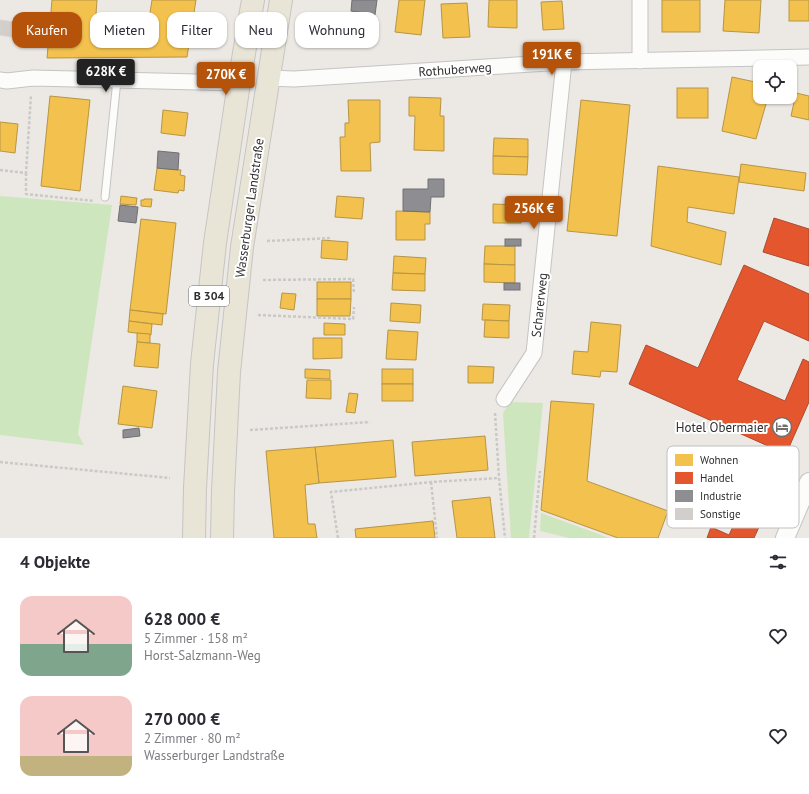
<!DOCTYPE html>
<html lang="de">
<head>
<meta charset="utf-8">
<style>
	:root { --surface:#fff; --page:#f2f2f3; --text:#2b2b33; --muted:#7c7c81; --accent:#b45309 }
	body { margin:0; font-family:"PT Sans",sans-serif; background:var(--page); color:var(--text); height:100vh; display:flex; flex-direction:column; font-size:15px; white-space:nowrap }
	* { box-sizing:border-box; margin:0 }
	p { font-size:13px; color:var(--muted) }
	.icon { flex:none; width:22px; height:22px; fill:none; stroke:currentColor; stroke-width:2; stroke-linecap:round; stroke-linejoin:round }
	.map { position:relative; height:538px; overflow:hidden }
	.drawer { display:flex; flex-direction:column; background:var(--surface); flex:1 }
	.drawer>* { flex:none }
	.hud { position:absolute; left:12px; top:12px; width:400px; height:36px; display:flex; gap:8px }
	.controls { position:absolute; left:753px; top:60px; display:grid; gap:8px }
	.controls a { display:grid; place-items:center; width:44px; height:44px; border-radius:8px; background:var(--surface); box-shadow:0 1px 3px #0004; font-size:20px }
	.price { position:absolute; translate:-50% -34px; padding:0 9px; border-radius:4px; background:var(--accent); color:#fff; font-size:13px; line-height:26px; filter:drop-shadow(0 1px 2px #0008) }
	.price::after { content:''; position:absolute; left:50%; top:24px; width:12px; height:9px; margin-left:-6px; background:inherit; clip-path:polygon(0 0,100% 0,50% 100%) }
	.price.current { background:#222; color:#fff }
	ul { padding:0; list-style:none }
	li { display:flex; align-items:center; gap:12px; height:100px; padding:0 20px }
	li span { display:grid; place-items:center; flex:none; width:112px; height:80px; border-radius:12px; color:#555 }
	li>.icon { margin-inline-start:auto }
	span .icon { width:48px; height:48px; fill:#fffc; stroke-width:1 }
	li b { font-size:17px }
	h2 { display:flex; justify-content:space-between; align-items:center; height:48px; padding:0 20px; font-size:17px }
	.tag { padding:0 14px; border-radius:12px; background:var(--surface); box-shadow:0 1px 3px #0004; font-size:14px; line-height:36px }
	.tag.current { background:var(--accent); color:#fff }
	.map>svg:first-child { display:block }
</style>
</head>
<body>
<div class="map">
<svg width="809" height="538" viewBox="0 0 809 538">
	<rect width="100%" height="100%" fill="#ece8e4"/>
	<g fill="#cee6be">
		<polygon points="0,196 112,205 78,434 84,445 0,435"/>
		<polygon points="510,402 543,403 529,538 511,538 503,413"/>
		<polygon points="541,513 609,538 569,538 540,531"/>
	</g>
	<g fill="#f2c14e" stroke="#b79544">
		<polygon points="52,0 97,0 96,14 140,14 139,18 149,19 152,0 196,0 187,57 47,58"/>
		<polygon points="399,0 425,0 421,35 395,32"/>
		<polygon points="489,0 517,0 517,28 488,27"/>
		<rect x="662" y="0" width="38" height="32"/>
		<polygon points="725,0 761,0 759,33 723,31"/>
		<rect x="789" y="0" width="20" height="21"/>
		<polygon points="562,1 564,29 543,30 541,2"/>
		<polygon points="467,3 470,37 443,38 441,4"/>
		<polygon points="732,77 760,83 760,97 768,97 756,139 722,131"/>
		<rect x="677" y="88" width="31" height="30"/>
		<polygon points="796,93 809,96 809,120 791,116"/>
		<polygon points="50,96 90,100 80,191 41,186"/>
		<polygon points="409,97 441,98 440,116 444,116 444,151 414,150 415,116 409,116"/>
		<polygon points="348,100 380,100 380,142 370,143 371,171 341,171 340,137 345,137 345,123 349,123"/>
		<polygon points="581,100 630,105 617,236 567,231"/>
		<polygon points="163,110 188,113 185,136 161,133"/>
		<polygon points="0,122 18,124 15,153 0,151"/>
		<polygon points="494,138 528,139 528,157 493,156"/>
		<polygon points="493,156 528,157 527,175 493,174"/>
		<polygon points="741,164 806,173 804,191 739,182"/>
		<polygon points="658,166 739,177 734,214 688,207 687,222 726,232 721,265 651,246"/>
		<polygon points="157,168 181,170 180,175 185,176 184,191 179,190 178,193 154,190"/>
		<polygon points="121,196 137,198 136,205 120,204"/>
		<polygon points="337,196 364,198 362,219 335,217"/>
		<polygon points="144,199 152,199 151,207 141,206 141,200 144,200"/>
		<polygon points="493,204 521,205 521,223 493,223"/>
		<polygon points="396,211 430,212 430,224 425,224 425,240 396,240"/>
		<polygon points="141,219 176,223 166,314 130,310"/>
		<polygon points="322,240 348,242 347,260 321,258"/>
		<polygon points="485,246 515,246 515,265 484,264"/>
		<polygon points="394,256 426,258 425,274 393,273"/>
		<polygon points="484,264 515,265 515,283 484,282"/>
		<polygon points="393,273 425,274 425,291 392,290"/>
		<rect x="317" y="282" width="34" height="17"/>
		<polygon points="282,293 296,294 294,310 280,308"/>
		<polygon points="317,299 351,299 350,316 317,316"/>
		<polygon points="391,303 421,305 420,323 390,321"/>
		<polygon points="483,304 510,305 509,321 482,320"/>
		<polygon points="130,310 163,314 162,325 129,321"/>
		<polygon points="485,320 509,321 509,338 484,337"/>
		<polygon points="129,321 152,324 151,335 128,332"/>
		<polygon points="591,322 621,325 617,372 601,371 600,377 572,374 574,351 588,352"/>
		<polygon points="324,323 345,324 345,335 324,335"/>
		<polygon points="388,330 418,332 416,360 386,359"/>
		<polygon points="137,333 150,334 150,343 137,342"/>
		<polygon points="313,338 342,338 342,358 313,359"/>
		<polygon points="137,342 160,344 158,368 134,366"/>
		<polygon points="468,366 494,367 493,383 468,383"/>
		<polygon points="305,369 330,370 330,379 305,378"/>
		<rect x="382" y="369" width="31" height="15"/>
		<polygon points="307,380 331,380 331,399 306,398"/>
		<rect x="382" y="384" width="31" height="17"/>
		<polygon points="123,386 157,391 152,428 118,424"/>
		<polygon points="349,393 358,394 355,413 346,412"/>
		<polygon points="551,401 594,404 587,481 668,511 658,538 618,538 541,510"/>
		<polygon points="485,436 488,470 415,476 412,442"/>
		<polygon points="393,440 396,477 319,483 315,447"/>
		<polygon points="315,447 319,483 305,485 308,524 315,524 317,538 274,538 266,451"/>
		<polygon points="490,497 495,538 457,538 452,501"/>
		<polygon points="433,521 435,538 356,538 355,529"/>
	</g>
	<g fill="#e4572e" stroke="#ad4b2e">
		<polygon points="774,218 809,229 809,266 763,252"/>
		<polygon points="744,265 809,294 809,341 764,321 737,380 785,401 803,359 809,362 809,402 786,454 629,384 646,345 698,368"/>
		<polygon points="737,518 759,527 754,538 707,538 711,527 729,535"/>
	</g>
	<g fill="#8d8d92" stroke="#707074">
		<polygon points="352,0 377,0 375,15 351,11"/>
		<polygon points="158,151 179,153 178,170 157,168"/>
		<polygon points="428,179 444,179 444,197 431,197 430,212 403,211 403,189 428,189"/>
		<polygon points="120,205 138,207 136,223 118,221"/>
		<rect x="505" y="239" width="16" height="7"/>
		<rect x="504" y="283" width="16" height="7"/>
		<polygon points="139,428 140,436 123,438 123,430"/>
	</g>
	<polygon fill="#d1cecb" stroke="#d7d4d0" points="0,20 14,22 12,37 0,35"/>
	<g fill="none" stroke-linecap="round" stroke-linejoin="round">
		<defs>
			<polyline id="service" points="105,197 117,80"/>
			<g id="minor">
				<polyline points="640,0 640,61"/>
				<polyline points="268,78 294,79 564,62 809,57"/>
				<polyline points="0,80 7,81 33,78 239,83"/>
				<polyline points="504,399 534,353 564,62"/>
			</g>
			<polyline id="tertiary" points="785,538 809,482"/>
			<g id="primary">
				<polyline points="194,538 195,488 202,364 215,243 239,83 253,0"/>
				<polyline points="222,538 223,491 229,372 242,247 281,0"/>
			</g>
		</defs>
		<use href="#service" stroke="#c5c4c5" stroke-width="9"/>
		<use href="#minor" stroke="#c5c4c5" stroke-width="17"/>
		<use href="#tertiary" stroke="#c5c4c5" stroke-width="20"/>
		<use href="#primary" stroke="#c6c5c4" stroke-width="24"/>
		<g stroke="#c9c9c8" stroke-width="2.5" stroke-dasharray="3 2" stroke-linecap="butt">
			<polyline points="0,170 26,173 31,95"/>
			<polyline points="26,173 26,194 94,201"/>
			<polyline points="267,241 331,238"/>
			<polyline points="263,280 353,279 354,294"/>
			<polyline points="258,315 353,319 354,307"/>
			<polyline points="495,413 499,478 505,538"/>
			<polyline points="250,430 370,422"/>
			<polyline points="0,462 170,478"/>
			<polyline points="431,482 437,538"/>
			<polyline points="338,538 331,492 431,482 499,478"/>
			<polyline points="534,538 540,471"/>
		</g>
		<use href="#service" stroke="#fcfcfb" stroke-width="7"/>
		<use href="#minor" stroke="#fcfcfb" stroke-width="15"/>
		<use href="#tertiary" stroke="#fcfcfb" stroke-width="18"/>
		<use href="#primary" stroke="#e8e4d6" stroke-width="22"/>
	</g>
	<defs>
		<symbol id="hotel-ring" viewBox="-11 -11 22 22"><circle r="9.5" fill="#fff" stroke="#706f6e" stroke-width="1.5"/><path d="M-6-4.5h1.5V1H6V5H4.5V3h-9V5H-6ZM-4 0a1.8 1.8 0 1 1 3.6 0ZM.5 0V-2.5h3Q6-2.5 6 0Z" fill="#706f6e"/></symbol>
	</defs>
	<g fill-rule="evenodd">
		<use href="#hotel-ring" x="771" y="416" width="22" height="22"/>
	</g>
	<g text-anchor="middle" stroke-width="4" stroke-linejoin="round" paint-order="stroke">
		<rect fill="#fff" stroke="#6d6d6d" stroke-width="1" x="189" y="286" width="40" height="20" rx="3"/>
		<g font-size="12" font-weight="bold" fill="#2e2e2e">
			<text x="209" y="300">B 304</text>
		</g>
		<g font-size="13" fill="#2e2e2e" stroke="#fff">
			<text transform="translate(455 69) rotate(-4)" y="5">Rothuberweg</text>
			<text transform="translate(249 208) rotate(-82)" y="5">Wasserburger Landstraße</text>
			<text transform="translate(539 305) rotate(-84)" y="5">Scharerweg</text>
		</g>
		<g font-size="13" fill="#2e2e2e" stroke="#fff" text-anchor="end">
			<text x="768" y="432">Hotel Obermaier</text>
		</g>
	</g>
	<rect x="667" y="446" width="132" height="82" rx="6" fill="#fff" stroke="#c0c0c0" stroke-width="1"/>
	<rect x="675" y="454" width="18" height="12" fill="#f2c14e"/>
	<rect x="675" y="472" width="18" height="12" fill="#e4572e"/>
	<rect x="675" y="490" width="18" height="12" fill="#8d8d92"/>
	<rect x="675" y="508" width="18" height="12" fill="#d1cecb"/>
	<g font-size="11" fill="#2e2e2e">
		<text x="700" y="464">Wohnen</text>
		<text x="700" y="482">Handel</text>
		<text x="700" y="500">Industrie</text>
		<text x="700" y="518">Sonstige</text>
	</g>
</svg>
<div class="controls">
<a><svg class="icon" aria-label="locate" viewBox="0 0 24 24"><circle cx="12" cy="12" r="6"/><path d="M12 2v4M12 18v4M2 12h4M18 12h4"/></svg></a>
</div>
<b class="price" style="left:552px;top:76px">191K €</b>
<b class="price current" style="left:106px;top:93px">628K €</b>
<b class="price" style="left:226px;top:96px">270K €</b>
<b class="price" style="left:534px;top:230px">256K €</b>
<div class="hud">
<a class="tag current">Kaufen</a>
<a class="tag">Mieten</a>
<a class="tag">Filter</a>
<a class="tag">Neu</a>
<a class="tag">Wohnung</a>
</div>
</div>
<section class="drawer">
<h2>4 Objekte<svg class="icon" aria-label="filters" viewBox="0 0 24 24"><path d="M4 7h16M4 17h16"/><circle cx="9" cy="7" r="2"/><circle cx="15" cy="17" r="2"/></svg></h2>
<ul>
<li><span style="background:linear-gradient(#f6c9c9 60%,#7fa58c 0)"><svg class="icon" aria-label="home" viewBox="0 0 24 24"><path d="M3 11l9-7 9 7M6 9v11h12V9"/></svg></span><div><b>628 000 €</b><p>5 Zimmer · 158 m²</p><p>Horst-Salzmann-Weg</p></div><svg class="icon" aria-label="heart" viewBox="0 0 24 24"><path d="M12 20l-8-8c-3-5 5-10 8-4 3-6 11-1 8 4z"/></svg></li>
<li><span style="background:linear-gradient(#f6c9c9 75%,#c2b280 0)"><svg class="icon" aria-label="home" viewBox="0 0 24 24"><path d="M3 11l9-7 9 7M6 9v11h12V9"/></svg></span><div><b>270 000 €</b><p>2 Zimmer · 80 m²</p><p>Wasserburger Landstraße</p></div><svg class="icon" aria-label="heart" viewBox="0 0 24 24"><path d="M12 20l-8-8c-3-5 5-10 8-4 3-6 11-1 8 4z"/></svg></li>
</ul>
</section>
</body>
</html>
